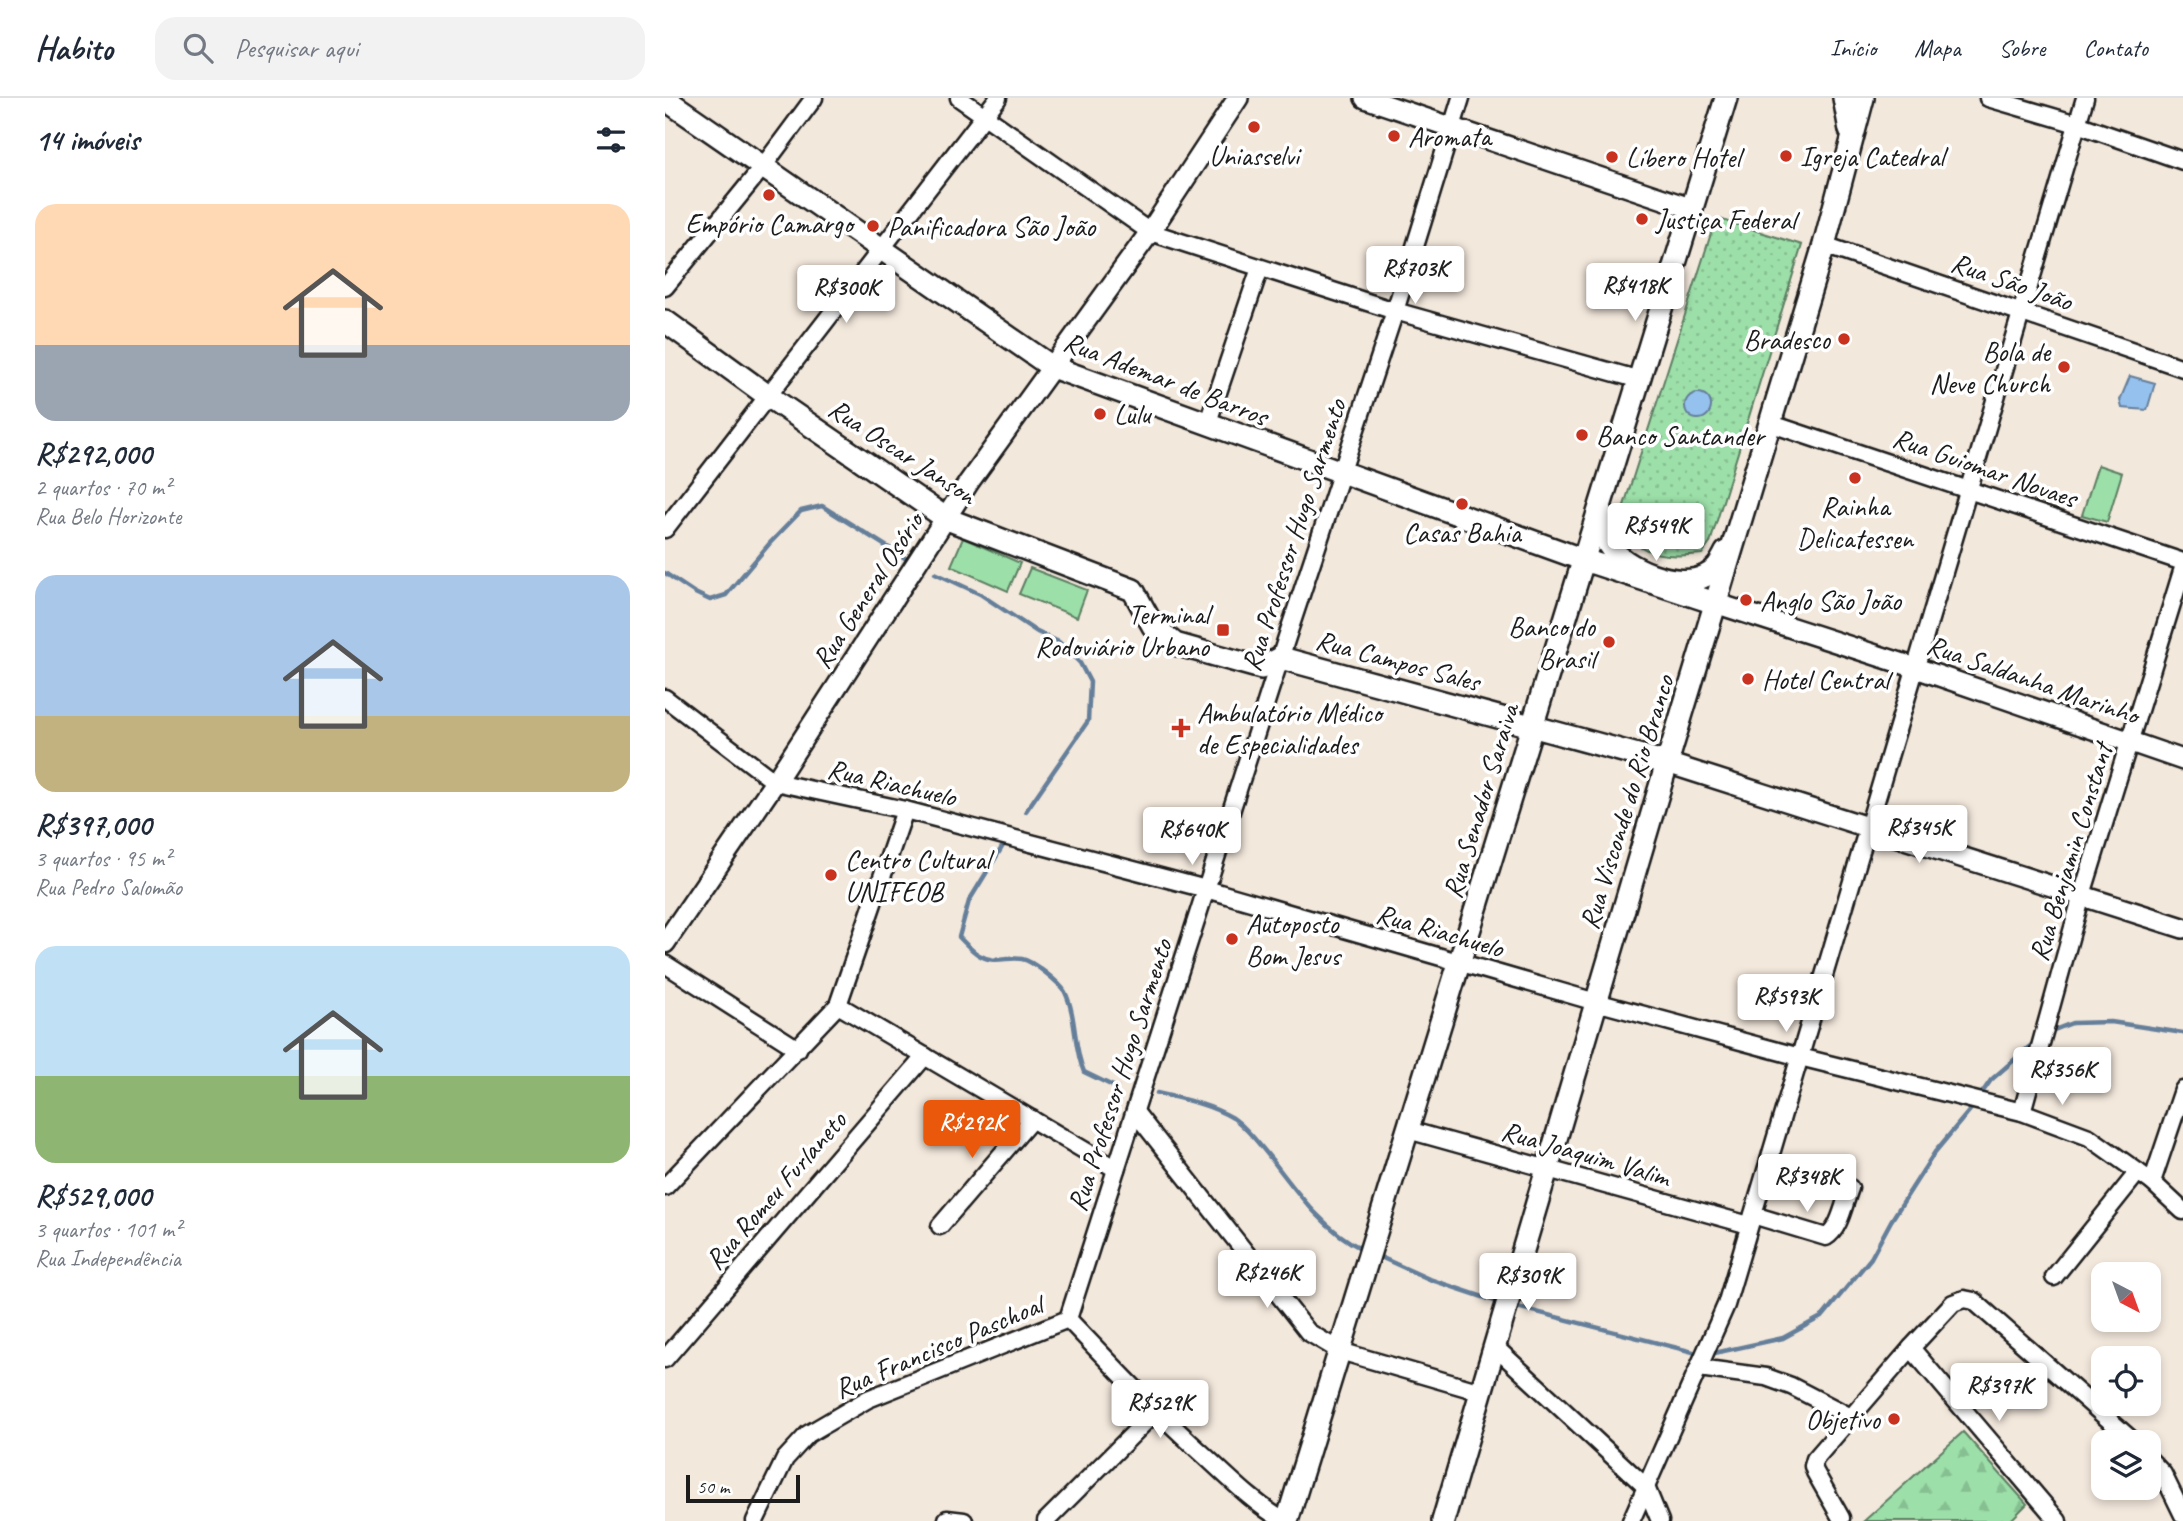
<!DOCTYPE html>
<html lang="pt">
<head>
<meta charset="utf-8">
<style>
	:root { --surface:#fff; --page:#f2f2f3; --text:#1f2937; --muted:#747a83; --line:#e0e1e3; --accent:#ea580c }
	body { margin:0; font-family:Caveat,sans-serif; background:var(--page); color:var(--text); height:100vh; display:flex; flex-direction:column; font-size:26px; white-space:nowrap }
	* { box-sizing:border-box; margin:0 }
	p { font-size:23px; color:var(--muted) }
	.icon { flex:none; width:38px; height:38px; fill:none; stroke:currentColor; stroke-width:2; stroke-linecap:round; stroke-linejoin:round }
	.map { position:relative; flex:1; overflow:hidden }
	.panel { display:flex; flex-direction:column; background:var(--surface); width:665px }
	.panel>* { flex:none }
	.needle { width:46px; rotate:139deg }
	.fabs { position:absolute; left:1426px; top:1164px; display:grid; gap:14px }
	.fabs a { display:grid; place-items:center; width:70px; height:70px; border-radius:14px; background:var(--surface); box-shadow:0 4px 10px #0003; font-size:35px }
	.scale { position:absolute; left:21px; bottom:18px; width:114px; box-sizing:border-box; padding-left:7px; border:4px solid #1c1c1c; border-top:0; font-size:19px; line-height:24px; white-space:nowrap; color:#1c1c1c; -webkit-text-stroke:5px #fff; paint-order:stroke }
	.price { position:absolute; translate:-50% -60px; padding:0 16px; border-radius:7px; background:#fff; color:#222; font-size:23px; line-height:46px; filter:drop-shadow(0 2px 4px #0008) }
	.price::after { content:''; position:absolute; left:50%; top:42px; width:21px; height:16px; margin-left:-10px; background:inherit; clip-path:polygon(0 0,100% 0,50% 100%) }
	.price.selected { background:var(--accent); color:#fff }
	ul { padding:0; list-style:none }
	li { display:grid; align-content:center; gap:14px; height:371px; padding:0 35px }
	li span { display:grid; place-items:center; height:217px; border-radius:21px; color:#555 }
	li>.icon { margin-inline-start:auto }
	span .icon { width:126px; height:126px; fill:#fffc; stroke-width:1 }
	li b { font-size:30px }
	h2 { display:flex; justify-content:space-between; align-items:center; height:84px; padding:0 35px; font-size:30px }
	header { display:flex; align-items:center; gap:42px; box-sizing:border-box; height:98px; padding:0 35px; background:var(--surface); border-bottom:2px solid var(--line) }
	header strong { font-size:33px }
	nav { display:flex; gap:38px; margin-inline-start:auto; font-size:24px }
	.search { width:490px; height:63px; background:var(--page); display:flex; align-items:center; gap:18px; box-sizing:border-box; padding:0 24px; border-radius:21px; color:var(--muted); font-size:26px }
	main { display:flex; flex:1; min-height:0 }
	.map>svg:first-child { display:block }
</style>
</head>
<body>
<header>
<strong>Habito</strong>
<div class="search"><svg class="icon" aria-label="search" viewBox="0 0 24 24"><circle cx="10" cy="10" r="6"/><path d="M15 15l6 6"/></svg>Pesquisar aqui</div>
<nav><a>Início</a><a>Mapa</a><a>Sobre</a><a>Contato</a></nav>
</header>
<main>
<section class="panel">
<h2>14 imóveis<svg class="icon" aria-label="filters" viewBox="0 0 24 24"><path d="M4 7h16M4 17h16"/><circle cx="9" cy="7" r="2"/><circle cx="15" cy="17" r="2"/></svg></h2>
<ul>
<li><span style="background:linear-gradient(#ffd9b3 65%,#9aa5b1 0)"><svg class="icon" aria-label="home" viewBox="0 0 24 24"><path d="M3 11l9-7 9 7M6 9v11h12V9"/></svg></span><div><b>R$292,000</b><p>2 quartos · 70 m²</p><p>Rua Belo Horizonte</p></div></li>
<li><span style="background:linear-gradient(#a9c7e8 65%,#c2b280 0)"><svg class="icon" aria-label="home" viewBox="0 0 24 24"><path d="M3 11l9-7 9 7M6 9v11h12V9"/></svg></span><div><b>R$397,000</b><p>3 quartos · 95 m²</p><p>Rua Pedro Salomão</p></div></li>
<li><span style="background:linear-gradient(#bfe0f5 60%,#8fb573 0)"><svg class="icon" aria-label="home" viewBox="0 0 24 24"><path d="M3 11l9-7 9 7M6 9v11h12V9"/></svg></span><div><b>R$529,000</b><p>3 quartos · 101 m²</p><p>Rua Independência</p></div></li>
</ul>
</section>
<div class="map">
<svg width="1518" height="1423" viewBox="0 0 1518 1423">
	<defs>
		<pattern id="forest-firs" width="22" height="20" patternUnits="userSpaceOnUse" patternTransform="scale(1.75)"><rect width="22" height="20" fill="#9cdfa9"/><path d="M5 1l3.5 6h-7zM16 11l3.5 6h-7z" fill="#86bf91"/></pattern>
		<pattern id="park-dots" width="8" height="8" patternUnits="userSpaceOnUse" patternTransform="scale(1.75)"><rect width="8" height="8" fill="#9cdfa9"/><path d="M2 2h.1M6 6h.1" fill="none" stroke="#86bf91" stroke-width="1.8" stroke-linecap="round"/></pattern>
	</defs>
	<rect width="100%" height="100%" fill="#f3e8dc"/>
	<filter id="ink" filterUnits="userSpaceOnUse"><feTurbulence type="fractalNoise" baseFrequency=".0143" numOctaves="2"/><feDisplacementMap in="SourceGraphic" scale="14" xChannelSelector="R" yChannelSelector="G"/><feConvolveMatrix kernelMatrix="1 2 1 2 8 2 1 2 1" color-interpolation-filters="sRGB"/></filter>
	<g filter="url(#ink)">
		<g fill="#9cdfa9" stroke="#5c7e62" stroke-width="2">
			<polygon points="1433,367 1457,375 1442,424 1417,417"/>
			<polygon points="298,440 355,465 343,493 286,468"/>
			<polygon points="365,470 422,492 412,519 354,496"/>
		</g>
		<polygon fill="url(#forest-firs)" stroke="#5c7e62" stroke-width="2" points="1298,1334 1362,1406 1345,1423 1199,1423"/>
		<path fill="url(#park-dots)" stroke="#5c7e62" stroke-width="2" d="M 1051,120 L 1137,147 L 1045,445 L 1037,456 C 1001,460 968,459 955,420 Z"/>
		<g fill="#95c1ee" stroke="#657f9a" stroke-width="2">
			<polygon points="1465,278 1490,285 1482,312 1457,310 1455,302"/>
			<circle cx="1033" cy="308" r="13"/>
		</g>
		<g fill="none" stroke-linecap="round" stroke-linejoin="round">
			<g stroke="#657f9a" stroke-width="4.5">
				<polyline points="0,475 30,495 45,502 61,497 105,445 136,413 157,408 240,460"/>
				<polyline points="270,475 315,496 372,534 394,544 415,565 425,584 423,623 361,713"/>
				<path d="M 339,746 L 304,803 L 294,839 C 300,845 307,853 314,857 C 331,867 342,858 357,861 C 368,863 395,885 400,894 C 412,919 408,949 419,974 L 452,990"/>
				<polyline points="1384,934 1407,925 1446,924 1518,935"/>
				<path d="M 492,995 C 518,1001 544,1006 568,1020 C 583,1030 596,1049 608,1063 C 633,1096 661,1134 699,1152"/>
				<polyline points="711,1157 764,1181 836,1205"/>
				<polyline points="848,1208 1036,1256"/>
				<polyline points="1045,1256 1118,1240 1158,1218 1206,1160 1226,1123 1270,1054 1305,1012 1326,982 1371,943"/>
			</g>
			<defs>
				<g id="minor">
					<polyline points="294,0 485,134 730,213 975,282"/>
					<polyline points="1323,0 1412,26 1518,63"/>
					<polyline points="1159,147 1518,270"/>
					<polyline points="0,189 97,70 149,0"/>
					<polyline points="1104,325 1518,464"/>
					<polyline points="542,327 595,170"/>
					<polyline points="0,431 333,0"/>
					<polyline points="0,600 110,684 240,712 541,791 931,904 1135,959 1357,1014 1424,1039 1487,1084 1518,1113"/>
					<polyline points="0,866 133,951"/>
					<polyline points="173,907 451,1071"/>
					<polyline points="470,1014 643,1234 675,1253 816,1294"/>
					<polyline points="1357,1014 1417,797 1518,470"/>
					<polyline points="743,1032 1084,1127"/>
					<polyline points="1487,1084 1518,992"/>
					<polyline points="0,1089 173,907 240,712"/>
					<path d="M 1088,1117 L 1161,1139 C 1175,1131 1179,1105 1185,1090"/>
					<polyline points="275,1128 367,1021"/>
					<polyline points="1389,1179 1473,1074"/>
					<polyline points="403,1221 622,539 730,213 796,0"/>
					<path d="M 403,1221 C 448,1268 492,1315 540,1358 C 566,1382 590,1406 619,1423"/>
					<polyline points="829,1248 981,1389 995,1423"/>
					<polyline points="1246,1250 1393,1423"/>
					<polyline points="0,1261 260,958"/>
					<polyline points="1034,1270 1101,1279 1126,1288 1186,1319"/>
					<polyline points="1484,1361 1498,1376 1518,1417"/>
					<polyline points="1176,1420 1150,1374 1148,1368 1150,1361 1246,1250 1288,1205 1299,1201 1309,1203 1469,1344"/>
					<polyline points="282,1421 299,1423"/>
					<polyline points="90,1423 120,1361 143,1336 203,1301 403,1221"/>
					<polyline points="381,1423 491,1313"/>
					<polyline points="966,1423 1061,1207 1420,0"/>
				</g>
				<g id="tertiary">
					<polyline points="700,0 1028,111"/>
					<polyline points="1050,505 1251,570 1518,662"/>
					<polyline points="1002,665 1518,830"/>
					<polyline points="0,845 110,684 304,384 485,134 573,0"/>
				</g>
				<g id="secondary">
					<polyline points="1179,0 1185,32"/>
					<polyline points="0,1 387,269 919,462 1050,505"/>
					<polyline points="0,223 103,298 282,421 468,492 488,528 510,546 596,570 616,560 1002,665"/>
					<path d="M 937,414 C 938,425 938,436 943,446 C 958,471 1014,492 1040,478 C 1051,473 1056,464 1061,454"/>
					<polyline points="622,1423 1061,0"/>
					<polyline points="778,1423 1002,665 1159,147 1198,0"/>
				</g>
			</defs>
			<use href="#minor" stroke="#1c1c1c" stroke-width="21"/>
			<use href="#tertiary" stroke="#1c1c1c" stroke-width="24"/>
			<use href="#secondary" stroke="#1c1c1c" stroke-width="26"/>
			<use href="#minor" stroke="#fff" stroke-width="16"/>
			<use href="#tertiary" stroke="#fff" stroke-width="19"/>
			<use href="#secondary" stroke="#fff" stroke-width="21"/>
		</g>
	</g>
	<g fill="#c8321e" stroke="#fff" stroke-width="2.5">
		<circle cx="589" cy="29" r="7"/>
		<circle cx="729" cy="38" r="7"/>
		<circle cx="1121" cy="58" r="7"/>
		<circle cx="947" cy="59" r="7"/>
		<circle cx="104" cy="97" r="7"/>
		<circle cx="977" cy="121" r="7"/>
		<circle cx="208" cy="128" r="7"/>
		<circle cx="1179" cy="241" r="7"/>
		<circle cx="1399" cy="269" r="7"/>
		<circle cx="435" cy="316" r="7"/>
		<circle cx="917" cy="337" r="7"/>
		<circle cx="1190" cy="380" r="7"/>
		<circle cx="797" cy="406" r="7"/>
		<circle cx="1081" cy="502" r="7"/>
		<rect x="551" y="525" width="14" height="14" rx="3.5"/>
		<circle cx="944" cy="544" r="7"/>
		<circle cx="1083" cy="581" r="7"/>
		<path d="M512.5 619.5h7v7h7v7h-7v7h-7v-7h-7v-7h7z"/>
		<circle cx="166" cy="777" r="7"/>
		<circle cx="567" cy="841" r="7"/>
		<circle cx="1229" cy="1321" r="7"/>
	</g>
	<g text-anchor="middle" stroke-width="7" stroke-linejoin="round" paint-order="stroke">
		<g font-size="28" fill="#1c1c1c" stroke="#fff" text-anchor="start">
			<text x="743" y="48">Aromata</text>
			<text x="589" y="67" text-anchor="middle">Uniasselvi</text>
			<text x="1135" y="68">Igreja Catedral</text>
			<text x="961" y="69">Líbero Hotel</text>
			<text x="991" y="131">Justiça Federal</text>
			<text x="104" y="135" text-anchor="middle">Empório Camargo</text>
			<text x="222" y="138">Panificadora São João</text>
			<text x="1165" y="251" text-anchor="end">Bradesco</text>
			<text x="1385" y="263" text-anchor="end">Bola de<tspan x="1385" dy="32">Neve Church</tspan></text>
			<text x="449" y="326">Lulu</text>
			<text x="931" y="347">Banco Santander</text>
			<text x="1190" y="418" text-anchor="middle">Rainha<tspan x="1190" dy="32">Delicatessen</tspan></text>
			<text x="797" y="444" text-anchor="middle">Casas Bahia</text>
			<text x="1095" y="512">Anglo São João</text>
			<text x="544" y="526" text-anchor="end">Terminal<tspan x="544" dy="32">Rodoviário Urbano</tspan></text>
			<text x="930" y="538" text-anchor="end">Banco do<tspan x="930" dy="32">Brasil</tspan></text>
			<text x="1097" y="591">Hotel Central</text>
			<text x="532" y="624">Ambulatório Médico<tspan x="532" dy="32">de Especialidades</tspan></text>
			<text x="180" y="771">Centro Cultural<tspan x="180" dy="32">UNIFEOB</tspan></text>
			<text x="581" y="835">Autoposto<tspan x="581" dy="32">Bom Jesus</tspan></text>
			<text x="1215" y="1331" text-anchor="end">Objetivo</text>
		</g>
		<g font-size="28" fill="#1c1c1c" stroke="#fff">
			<text transform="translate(1347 183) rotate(19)" y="10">Rua São João</text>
			<text transform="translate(501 280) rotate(21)" y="10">Rua Ademar de Barros</text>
			<text transform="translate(238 353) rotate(33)" y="10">Rua Oscar Janson</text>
			<text transform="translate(1320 369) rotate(19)" y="10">Rua Guiomar Novaes</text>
			<text transform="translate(628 437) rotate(-72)" y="10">Rua Professor Hugo Sarmento</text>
			<text transform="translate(202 492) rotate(-57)" y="10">Rua General Osório</text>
			<text transform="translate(733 562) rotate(15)" y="10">Rua Campos Sales</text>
			<text transform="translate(1368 581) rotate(19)" y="10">Rua Saldanha Marinho</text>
			<text transform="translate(227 684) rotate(13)" y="10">Rua Riachuelo</text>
			<text transform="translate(815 703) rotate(-73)" y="10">Rua Senador Saraiva</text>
			<text transform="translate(961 704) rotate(-73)" y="10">Rua Visconde do Rio Branco</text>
			<text transform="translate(1405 754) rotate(-73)" y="10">Rua Benjamin Constant</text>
			<text transform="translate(775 832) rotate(16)" y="10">Rua Riachuelo</text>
			<text transform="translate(454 977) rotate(-72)" y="10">Rua Professor Hugo Sarmento</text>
			<text transform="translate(921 1055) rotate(16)" y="10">Rua Joaquim Valim</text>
			<text transform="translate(110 1092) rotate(-49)" y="10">Rua Romeu Furlaneto</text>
			<text transform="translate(273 1248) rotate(-23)" y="10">Rua Francisco Paschoal</text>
		</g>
	</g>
</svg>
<div class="fabs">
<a><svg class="needle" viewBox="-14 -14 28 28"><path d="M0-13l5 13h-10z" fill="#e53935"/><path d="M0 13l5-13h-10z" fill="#747a83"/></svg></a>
<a><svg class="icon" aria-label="locate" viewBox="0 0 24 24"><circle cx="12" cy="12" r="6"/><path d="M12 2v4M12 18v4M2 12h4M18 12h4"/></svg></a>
<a><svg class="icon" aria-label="layers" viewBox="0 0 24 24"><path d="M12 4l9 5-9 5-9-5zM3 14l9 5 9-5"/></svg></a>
</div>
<div class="scale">50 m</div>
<b class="price" style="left:750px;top:208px">R$703K</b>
<b class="price" style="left:970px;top:225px">R$418K</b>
<b class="price" style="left:181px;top:227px">R$300K</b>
<b class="price" style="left:991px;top:465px">R$549K</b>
<b class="price" style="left:1254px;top:767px">R$345K</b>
<b class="price" style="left:527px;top:769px">R$640K</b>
<b class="price" style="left:1121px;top:936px">R$593K</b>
<b class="price" style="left:1397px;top:1009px">R$356K</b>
<b class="price selected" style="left:307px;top:1062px">R$292K</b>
<b class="price" style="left:1142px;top:1116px">R$348K</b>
<b class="price" style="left:602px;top:1212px">R$246K</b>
<b class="price" style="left:863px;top:1215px">R$309K</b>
<b class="price" style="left:1334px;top:1325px">R$397K</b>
<b class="price" style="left:495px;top:1342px">R$529K</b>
</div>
</main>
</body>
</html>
